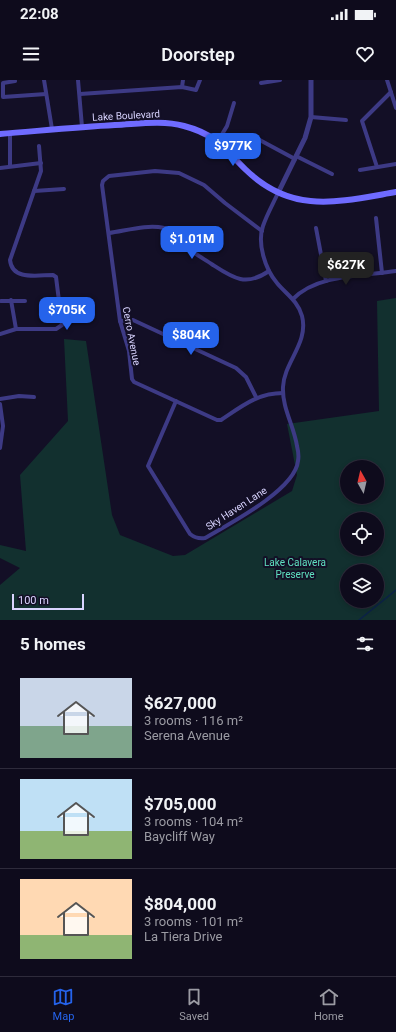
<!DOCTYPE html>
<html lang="en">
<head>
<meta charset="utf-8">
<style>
	:root { --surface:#0e0b1c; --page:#171425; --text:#f1f3f6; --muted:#9b9ba3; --line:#2e2b3b; --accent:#2563eb }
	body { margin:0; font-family:Roboto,sans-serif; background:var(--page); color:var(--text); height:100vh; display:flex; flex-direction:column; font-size:15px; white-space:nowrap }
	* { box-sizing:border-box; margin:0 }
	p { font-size:13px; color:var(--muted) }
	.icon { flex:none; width:22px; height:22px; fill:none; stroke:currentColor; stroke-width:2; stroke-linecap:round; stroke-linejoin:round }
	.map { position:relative; height:540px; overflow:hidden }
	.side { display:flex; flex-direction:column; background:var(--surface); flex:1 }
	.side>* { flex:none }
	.needle { width:26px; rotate:352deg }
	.buttons { position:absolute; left:340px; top:380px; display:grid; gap:8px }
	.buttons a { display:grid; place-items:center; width:44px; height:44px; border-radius:50%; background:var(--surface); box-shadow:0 2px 6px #0003,0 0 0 1px var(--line); font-size:20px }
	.scale { position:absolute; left:12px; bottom:10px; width:72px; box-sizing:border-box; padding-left:4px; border:2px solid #d9d4ff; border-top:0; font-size:11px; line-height:14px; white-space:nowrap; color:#d9d4ff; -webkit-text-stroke:3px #130f26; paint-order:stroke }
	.price { position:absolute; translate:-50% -34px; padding:0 9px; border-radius:8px; background:var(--accent); color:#fff; font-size:13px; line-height:26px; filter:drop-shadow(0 1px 2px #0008) }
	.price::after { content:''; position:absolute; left:50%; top:24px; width:12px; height:9px; margin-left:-6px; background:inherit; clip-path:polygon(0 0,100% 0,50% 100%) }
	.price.current { background:#222; color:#fff }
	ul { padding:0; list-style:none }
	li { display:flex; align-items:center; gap:12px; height:100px; padding:0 20px }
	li+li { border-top:1px solid var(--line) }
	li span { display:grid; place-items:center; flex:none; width:112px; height:80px; border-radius:0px; color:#555 }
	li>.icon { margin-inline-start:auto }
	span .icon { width:48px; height:48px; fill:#fffc; stroke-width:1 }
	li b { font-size:17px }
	h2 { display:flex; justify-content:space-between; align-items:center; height:48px; padding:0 20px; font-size:17px }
	.status { display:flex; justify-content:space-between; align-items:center; height:28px; padding:0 20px; background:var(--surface); direction:ltr }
	.status svg { height:11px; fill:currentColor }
	header { display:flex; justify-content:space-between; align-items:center; height:52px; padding:0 20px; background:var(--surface); font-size:18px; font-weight:600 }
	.tabs { display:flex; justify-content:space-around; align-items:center; height:56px; border-top:1px solid var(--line); background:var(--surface); font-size:11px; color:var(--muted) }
	.tabs a { display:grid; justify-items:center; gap:2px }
	.tabs .current { color:var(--accent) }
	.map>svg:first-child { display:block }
</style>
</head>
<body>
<div class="status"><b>22:08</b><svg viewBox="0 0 49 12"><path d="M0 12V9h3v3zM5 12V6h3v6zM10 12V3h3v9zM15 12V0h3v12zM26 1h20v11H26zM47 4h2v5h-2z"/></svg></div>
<header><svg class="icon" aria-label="menu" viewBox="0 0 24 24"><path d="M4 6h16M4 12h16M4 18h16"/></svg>Doorstep<svg class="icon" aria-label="heart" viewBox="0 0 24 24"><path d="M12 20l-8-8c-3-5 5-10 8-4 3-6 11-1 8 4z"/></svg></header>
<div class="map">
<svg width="396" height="540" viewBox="0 0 396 540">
	<rect width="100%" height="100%" fill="#130f26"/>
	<path fill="#12302f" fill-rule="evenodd" d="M 396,218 L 396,540 L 0,540 L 0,505 L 20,488 L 0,478 L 0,465 L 26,471 L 20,395 L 68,341 L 64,259 L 86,261 L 112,435 L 120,455 L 173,476 L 185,475 L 292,411 L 297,395 L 287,344 L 379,331 L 377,221 ZM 347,387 L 377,387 L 377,417 L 347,417 ZM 347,439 L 377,439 L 377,469 L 347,469 ZM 347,491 L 377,491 L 377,521 L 347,521 Z"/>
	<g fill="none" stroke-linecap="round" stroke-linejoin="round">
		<polyline stroke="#0c2248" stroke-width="1.5" points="359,540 396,510"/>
		<g stroke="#3d3a85" stroke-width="4">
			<polyline points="44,0 52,49"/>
			<polyline points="78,0 82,47"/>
			<polyline points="387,0 396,28"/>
			<polyline points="15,1 3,3 3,17 46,14"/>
			<polyline points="261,3 280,0"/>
			<polyline points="182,7 183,0"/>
			<polyline points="80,14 182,7 196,10 200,0"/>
			<polyline points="311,37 346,40"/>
			<polyline points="10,53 10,86"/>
			<polyline points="256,58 295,79"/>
			<polyline points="218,61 227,46 234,23"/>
			<polyline points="296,76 332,94"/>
			<polyline points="377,87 362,41 391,12"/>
			<polyline points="0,88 41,83"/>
			<polyline points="360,90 396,84"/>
			<polyline points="34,111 64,109"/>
			<polyline points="376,138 382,193"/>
			<polyline points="316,148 326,201"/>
			<path d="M 262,151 L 225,123 L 204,105 L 179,93 L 155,91 L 109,96 L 103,101 L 102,105 L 120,241 L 129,271 L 132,299 L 134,302 L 217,340 L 221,340 C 242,326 258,313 283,313"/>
			<path d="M 109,153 C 125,151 147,144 164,148 C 176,151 184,162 192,171 C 198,176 206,180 213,185 C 233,198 246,207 269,191"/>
			<path d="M 293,219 C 317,194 363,196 396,191"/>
			<polyline points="11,220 16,249"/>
			<polyline points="1,221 25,221"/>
			<polyline points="120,241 133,240 236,288 246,297 256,317"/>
			<path d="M 0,254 L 16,249 L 56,249 L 62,245 L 56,197 L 53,195 C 38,195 12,201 10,180 L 41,91 L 39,66"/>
			<polyline points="0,319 19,316 34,317"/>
			<path d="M 176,321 L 148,386 L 190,454 C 195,458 199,459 205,458 C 229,444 295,410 298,381 C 299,376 298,370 297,366 C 294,346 282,328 283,307 C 284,282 309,263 302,236 C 298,221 286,214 277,203 C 265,189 257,163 263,146 C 267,134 273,124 278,113"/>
			<polyline points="0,324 3,346 0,368"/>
		</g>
		<polyline stroke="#3d3a85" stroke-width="5" points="278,113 305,58 311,37 311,0"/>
		<path stroke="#6f6bff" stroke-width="6" d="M 0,54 C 38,51 77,47 115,45 C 138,44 162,40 184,46 C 215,54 224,68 245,89 C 292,135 338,122 396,112"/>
	</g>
	<g text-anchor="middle" stroke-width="4" stroke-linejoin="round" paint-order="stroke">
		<g font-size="10" fill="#d9d4ff" stroke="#130f26">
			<text transform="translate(126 35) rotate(-3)" y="4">Lake Boulevard</text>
			<text transform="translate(132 256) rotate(79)" y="4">Cerro Avenue</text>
			<text transform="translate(236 428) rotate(-33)" y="4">Sky Haven Lane</text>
		</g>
		<g font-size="10" fill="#5fe0c0" stroke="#130f26">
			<text x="295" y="486">Lake Calavera<tspan x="295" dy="12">Preserve</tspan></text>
		</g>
	</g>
</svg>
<div class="buttons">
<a><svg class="needle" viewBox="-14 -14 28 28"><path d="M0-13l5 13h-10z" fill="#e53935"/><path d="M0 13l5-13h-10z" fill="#9b9ba3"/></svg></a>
<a><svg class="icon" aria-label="locate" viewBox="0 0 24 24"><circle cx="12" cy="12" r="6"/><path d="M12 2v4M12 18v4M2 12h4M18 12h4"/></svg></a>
<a><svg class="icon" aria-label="layers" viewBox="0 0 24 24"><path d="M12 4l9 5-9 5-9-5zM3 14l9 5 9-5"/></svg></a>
</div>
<div class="scale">100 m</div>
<b class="price" style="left:233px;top:87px">$977K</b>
<b class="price" style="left:192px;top:180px">$1.01M</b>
<b class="price current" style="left:346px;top:206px">$627K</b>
<b class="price" style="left:67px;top:251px">$705K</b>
<b class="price" style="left:191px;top:276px">$804K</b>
</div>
<section class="side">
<h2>5 homes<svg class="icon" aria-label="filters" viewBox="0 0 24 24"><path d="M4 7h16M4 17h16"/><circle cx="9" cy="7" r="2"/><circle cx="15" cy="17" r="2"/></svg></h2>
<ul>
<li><span style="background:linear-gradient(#c9d6e8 60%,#7fa58c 0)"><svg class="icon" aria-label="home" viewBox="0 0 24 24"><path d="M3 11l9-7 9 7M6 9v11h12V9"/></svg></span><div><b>$627,000</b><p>3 rooms · 116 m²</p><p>Serena Avenue</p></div></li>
<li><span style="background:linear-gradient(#bfe0f5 65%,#8fb573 0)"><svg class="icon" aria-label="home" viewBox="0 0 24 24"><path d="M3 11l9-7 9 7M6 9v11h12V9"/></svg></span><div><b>$705,000</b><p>3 rooms · 104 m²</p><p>Baycliff Way</p></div></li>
<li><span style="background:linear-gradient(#ffd9b3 70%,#8fb573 0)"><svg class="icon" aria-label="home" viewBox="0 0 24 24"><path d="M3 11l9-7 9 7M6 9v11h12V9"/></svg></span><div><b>$804,000</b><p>3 rooms · 101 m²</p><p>La Tiera Drive</p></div></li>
</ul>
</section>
<nav class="tabs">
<a class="current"><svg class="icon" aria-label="map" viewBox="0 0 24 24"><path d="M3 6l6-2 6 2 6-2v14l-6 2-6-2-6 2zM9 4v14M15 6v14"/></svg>Map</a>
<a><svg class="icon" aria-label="saved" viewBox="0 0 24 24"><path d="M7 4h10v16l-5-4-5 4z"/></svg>Saved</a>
<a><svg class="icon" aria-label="home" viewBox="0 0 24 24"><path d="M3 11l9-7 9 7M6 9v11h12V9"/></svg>Home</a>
</nav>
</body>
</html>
